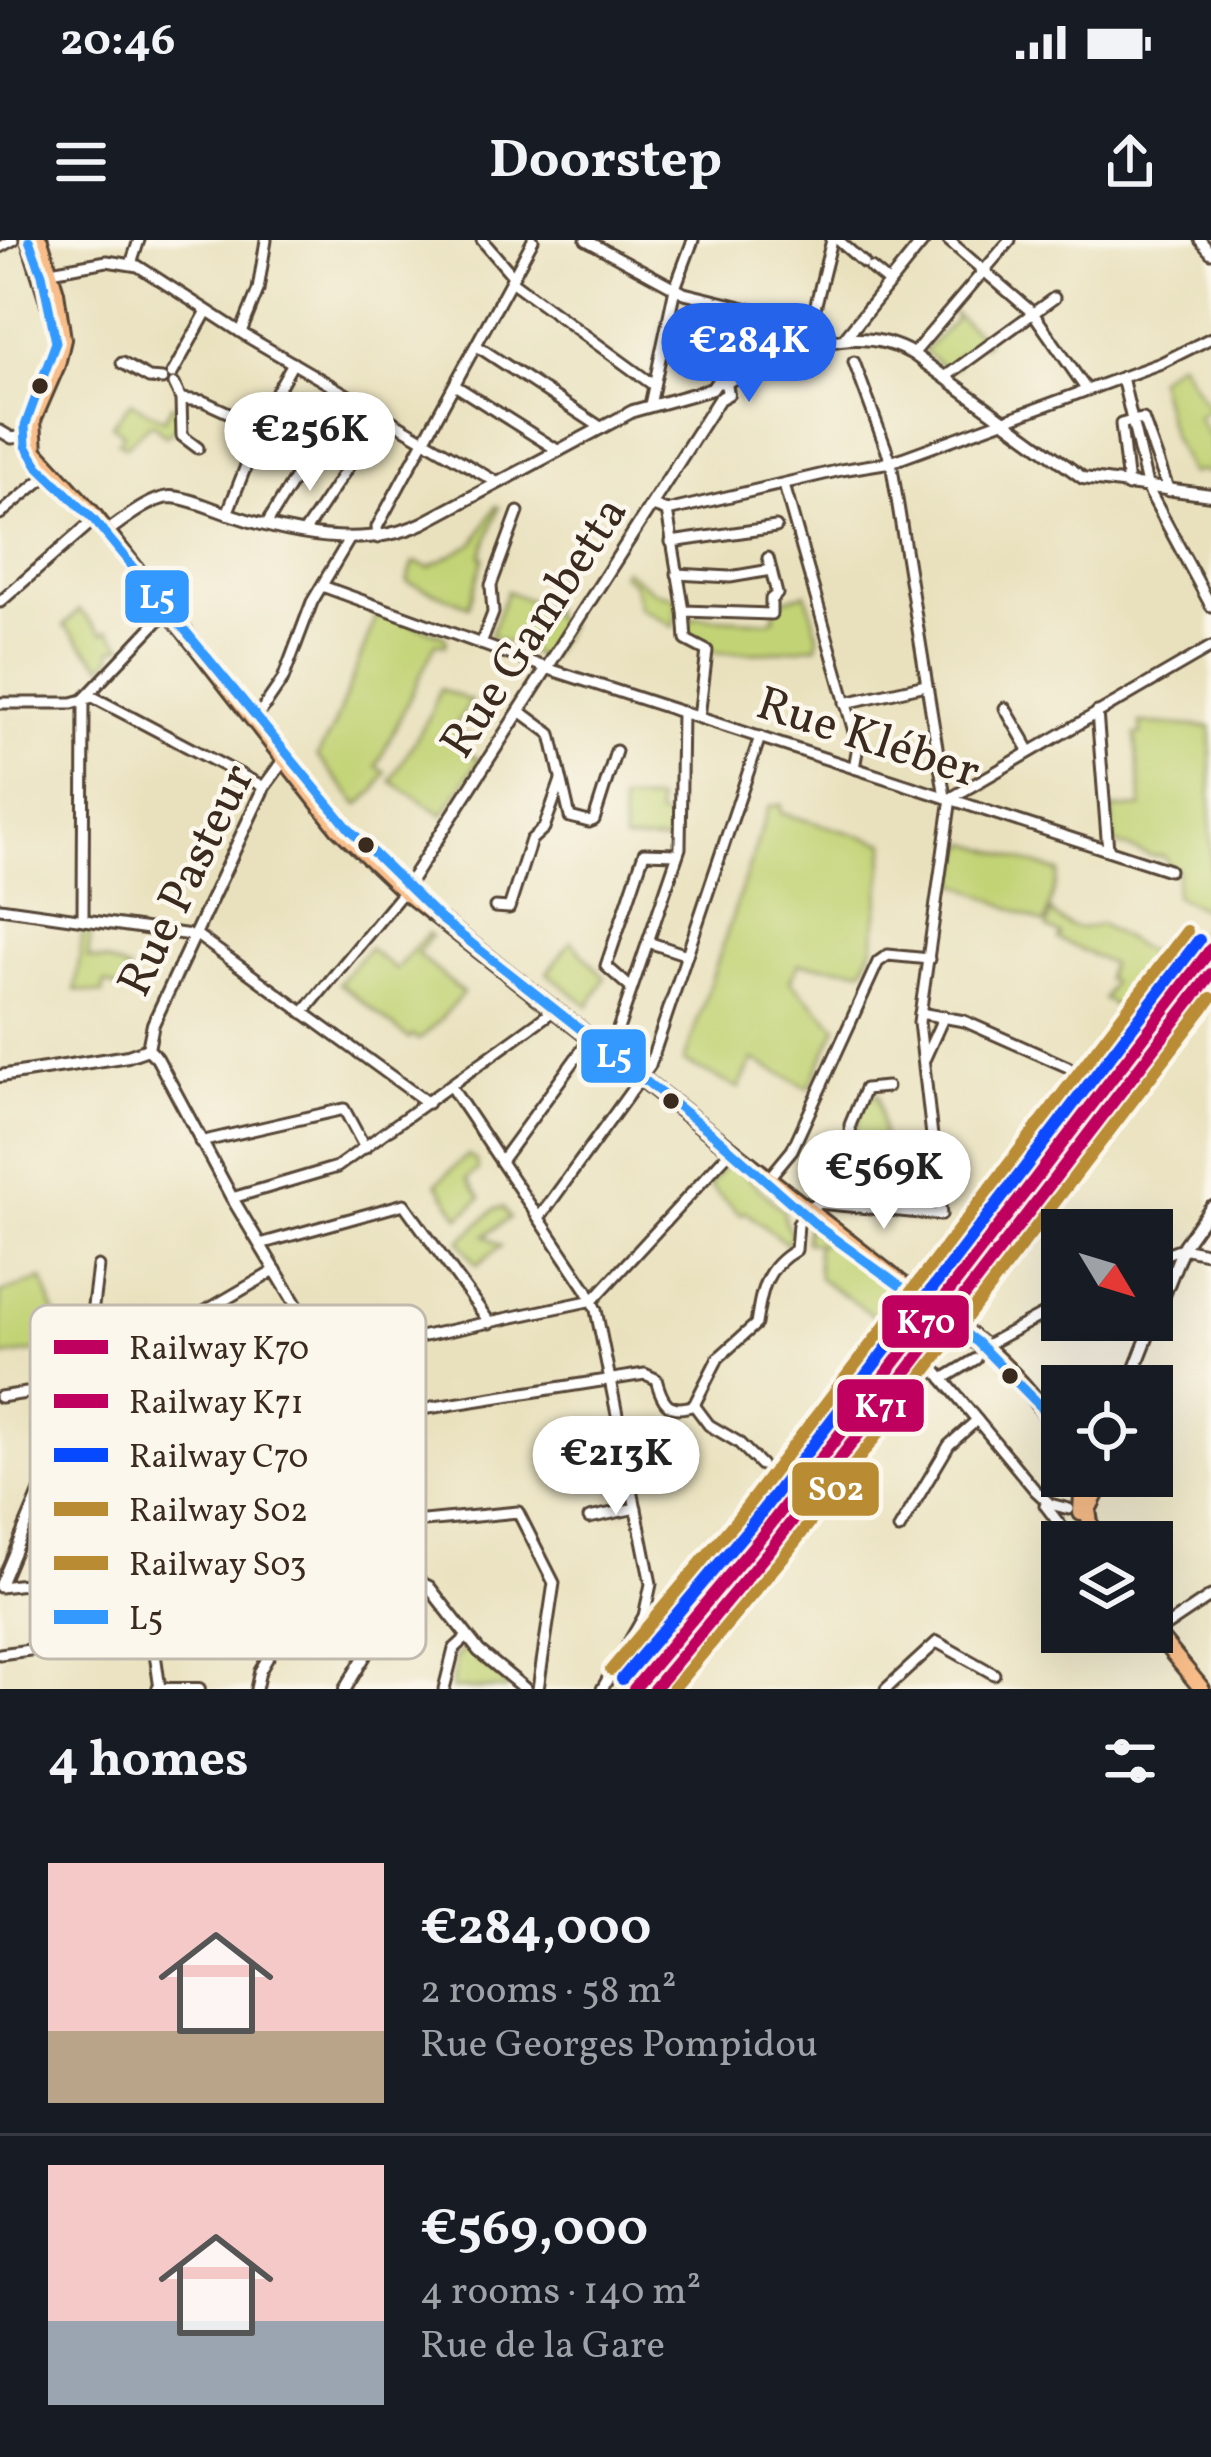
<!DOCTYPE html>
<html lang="en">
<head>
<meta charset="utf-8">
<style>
	:root { --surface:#171b24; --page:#242831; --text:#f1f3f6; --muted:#9ea1a6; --line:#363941; --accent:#2563eb }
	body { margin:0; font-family:Vollkorn,serif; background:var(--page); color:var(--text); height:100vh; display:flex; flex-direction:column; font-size:45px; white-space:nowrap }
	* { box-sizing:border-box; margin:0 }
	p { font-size:39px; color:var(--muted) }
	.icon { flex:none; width:66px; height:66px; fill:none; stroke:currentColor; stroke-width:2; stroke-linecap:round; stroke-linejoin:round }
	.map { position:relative; height:1449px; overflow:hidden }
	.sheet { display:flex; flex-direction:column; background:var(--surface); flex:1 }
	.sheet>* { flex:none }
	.needle { width:78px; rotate:128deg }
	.tools { position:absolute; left:1041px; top:969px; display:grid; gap:24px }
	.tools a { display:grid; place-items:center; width:132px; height:132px; border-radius:0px; background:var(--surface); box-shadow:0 12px 48px #0002; font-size:60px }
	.price { position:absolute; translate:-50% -102px; padding:0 27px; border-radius:42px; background:#fff; color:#222; font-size:39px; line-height:78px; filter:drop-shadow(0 3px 6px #0008) }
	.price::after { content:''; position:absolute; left:50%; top:72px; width:36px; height:27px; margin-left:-18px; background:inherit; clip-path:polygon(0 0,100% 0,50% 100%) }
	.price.selected { background:var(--accent); color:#fff }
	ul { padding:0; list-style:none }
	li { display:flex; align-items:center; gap:36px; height:300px; padding:0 48px }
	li+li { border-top:3px solid var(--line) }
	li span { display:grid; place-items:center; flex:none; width:336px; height:240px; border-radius:0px; color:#555 }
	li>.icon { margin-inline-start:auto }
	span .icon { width:144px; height:144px; fill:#fffc; stroke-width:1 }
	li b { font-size:51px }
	h2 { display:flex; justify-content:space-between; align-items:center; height:144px; padding:0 48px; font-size:51px }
	.status { display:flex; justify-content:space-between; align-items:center; height:84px; padding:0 60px; background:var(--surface); direction:ltr }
	.status svg { height:33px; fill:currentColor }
	header { display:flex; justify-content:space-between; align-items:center; height:156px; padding:0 48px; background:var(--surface); font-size:54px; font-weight:700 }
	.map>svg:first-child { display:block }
</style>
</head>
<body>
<div class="status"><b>20:46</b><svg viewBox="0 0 49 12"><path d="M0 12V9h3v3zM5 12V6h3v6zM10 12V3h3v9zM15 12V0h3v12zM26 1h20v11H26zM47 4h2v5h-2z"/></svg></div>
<header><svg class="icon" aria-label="menu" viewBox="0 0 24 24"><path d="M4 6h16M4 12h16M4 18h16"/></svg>Doorstep<svg class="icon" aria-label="share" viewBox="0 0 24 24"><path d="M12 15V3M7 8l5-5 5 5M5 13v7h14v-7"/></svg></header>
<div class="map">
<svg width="1211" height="1449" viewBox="0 0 1211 1449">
	<rect width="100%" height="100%" fill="#fbf7ec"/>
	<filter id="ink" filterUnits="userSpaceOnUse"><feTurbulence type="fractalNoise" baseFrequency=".00833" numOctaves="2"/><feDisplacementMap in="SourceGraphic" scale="24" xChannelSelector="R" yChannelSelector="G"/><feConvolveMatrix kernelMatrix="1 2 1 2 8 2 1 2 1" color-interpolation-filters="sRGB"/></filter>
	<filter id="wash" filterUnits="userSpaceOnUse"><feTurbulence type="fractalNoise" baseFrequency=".004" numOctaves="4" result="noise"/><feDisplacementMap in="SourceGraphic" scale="48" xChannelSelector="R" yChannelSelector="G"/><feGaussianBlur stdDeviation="2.7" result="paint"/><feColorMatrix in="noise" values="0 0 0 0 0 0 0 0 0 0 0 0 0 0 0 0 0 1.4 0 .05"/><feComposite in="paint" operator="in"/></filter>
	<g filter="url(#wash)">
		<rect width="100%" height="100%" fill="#e9e1bd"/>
		<g fill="#c2d376" stroke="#7e7e4a" stroke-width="3">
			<polygon points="954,73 987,101 983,105 981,99 953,120 955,127 946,129 924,111 955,80"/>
			<polygon points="1179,121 1209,169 1197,177 1211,200 1211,234 1199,231 1190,234 1171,194 1157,138"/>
			<polygon points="131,162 164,180 172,165 177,168 177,187 166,196 151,183 125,207 118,202 124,194 112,185"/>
			<polygon points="496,266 499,267 481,316 484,317 469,366 407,342 414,322 429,327 474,303"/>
			<polygon points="624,329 655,352 677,358 674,387 639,367 634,343 621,334"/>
			<polygon points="507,351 552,369 550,375 568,386 549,417 545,419 490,396"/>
			<polygon points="806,353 818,395 817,406 771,412 713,413 706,403 690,400 688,383 696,377 770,381 774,378 775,362"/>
			<polygon points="79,370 103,394 108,390 123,406 112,409 112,417 103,426 64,386"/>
			<polygon points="378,372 444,396 447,402 445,406 436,403 377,526 386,532 375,551 359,565 317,516 333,488"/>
			<polygon points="440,449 471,461 454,488 470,498 464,511 479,519 443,575 391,541 430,475"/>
			<polygon points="1140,483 1211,487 1211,672 1175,656 1177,629 1169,625 1164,616 1151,616 1114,603 1112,569 1142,567 1135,495 1141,494"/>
			<polygon points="621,561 657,561 658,576 675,577 675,602 624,601"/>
			<polygon points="781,565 781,573 886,603 873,707 863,729 799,724 790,741 837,787 809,848 753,820 739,848 684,822 769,566"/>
			<polygon points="970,603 1059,632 1045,684 956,643 964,608"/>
			<path d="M 1051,671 C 1064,688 1082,692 1100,684 L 1170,725 L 1128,773 L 1103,759 L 1112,742 L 1106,739 L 1110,724 L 1058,699 L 1060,694 L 1047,688 Z"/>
			<polygon points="84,684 92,685 88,718 107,721 129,731 121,750 105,743 102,754 75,750"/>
			<path d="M 428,693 L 431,696 L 417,714 L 463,753 C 450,769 432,790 418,800 L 413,795 L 409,799 L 339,743 L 369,708 L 395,730 Z"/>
			<polygon points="571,701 605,738 589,766 547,733"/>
			<polygon points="878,854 884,903 873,898 872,903 861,902 854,896 864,861"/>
			<polygon points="468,915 476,921 478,930 467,939 481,958 460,977 437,943"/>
			<polygon points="727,924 733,924 784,972 785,983 791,991 789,1006 745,971 741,975 709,945"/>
			<polygon points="503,967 510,978 485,995 501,1006 477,1025 460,1001 495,969"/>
			<polygon points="807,986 905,1059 888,1081 883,1082 819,1038 816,1007 820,1004 806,1002"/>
			<polygon points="43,1039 57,1080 47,1109 50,1115 39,1111 0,1117 0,1053"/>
			<polygon points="467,1409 508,1446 506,1449 451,1449 456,1416"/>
		</g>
		<polygon fill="#99b567" stroke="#6a7042" stroke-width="3" points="1211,681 1211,699 1145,786 1128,773"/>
	</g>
	<g filter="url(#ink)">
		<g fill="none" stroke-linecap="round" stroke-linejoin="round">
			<defs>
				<g id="minor">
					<polyline points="482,0 513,36"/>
					<polyline points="586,0 684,53 815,85 833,99"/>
					<polyline points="838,0 864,23"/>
					<polyline points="948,0 1033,73 1086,149"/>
					<polyline points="1200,0 1211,13"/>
					<polyline points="0,7 13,0"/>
					<polyline points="131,24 139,0"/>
					<polyline points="871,28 888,42"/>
					<polyline points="45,32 107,21 138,26 248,97 498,243"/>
					<polyline points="511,41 652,144"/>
					<polyline points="811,84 832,0"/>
					<polyline points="241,92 258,50 266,0"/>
					<polyline points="477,106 602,188"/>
					<polyline points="913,114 1010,0"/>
					<polyline points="854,122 891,222 945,557"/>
					<polyline points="122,123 149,138 162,139"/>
					<polyline points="172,134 207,71"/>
					<polyline points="945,137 1054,58"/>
					<polyline points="1122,137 1148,249 1211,366"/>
					<polyline points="174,144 181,159 182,196 198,208"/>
					<polyline points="456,146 559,211"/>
					<polyline points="181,159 203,161 262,188"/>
					<polyline points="650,165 675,48 693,0"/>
					<polyline points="1132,181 1143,179 1169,251"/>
					<polyline points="0,191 12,198 31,195"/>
					<polyline points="784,245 858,506 854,528"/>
					<polyline points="1128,246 1121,184 1132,181"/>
					<polyline points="653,266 667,271 684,371 771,374 771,359 777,354 768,318"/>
					<polyline points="667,271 841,230 891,222 1161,123 1211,98"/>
					<polyline points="0,274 51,232"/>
					<polyline points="227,274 272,160 293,123"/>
					<polyline points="266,285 317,202 351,223"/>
					<polyline points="305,291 383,175"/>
					<polyline points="378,298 377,287 533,0"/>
					<polyline points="671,302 776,287"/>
					<polyline points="677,334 730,337 771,330"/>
					<polyline points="322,346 555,431 1169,630"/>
					<polyline points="0,362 94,280"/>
					<polyline points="684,371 686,400 707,411 699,477"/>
					<polyline points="481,404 493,373 491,345 518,272"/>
					<polyline points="0,463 72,463 93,457 264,547"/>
					<polyline points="845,463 926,445"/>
					<polyline points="520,471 551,494 570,577 589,582 594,580 616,511"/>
					<polyline points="1097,472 1108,610"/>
					<polyline points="257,477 283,439 312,362 350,298"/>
					<polyline points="1024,500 1005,468 1029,510"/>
					<polyline points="951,558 1211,407"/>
					<polyline points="495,667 509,668 531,600 544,588 561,540"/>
					<polyline points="0,668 198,696 428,863"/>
					<polyline points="83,679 84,459 168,370"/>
					<polyline points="648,702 687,715"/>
					<polyline points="631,748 606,726 644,613 677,614"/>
					<polyline points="303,773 404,651"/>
					<polyline points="920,773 964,781 1068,827"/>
					<polyline points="607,812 615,798 680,608 682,472"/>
					<polyline points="925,818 944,776"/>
					<polyline points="451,847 587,1050 596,1070 651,1344 644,1376 602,1449"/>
					<path d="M 887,847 L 865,849 L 850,885 L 851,901 C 871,916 908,909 933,905"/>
					<polyline points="200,902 344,869 365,908"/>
					<polyline points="501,921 590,799"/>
					<polyline points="768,939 792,910 878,722 888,715 929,719"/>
					<polyline points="232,958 337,927 553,771"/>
					<polyline points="806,968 818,963 941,975 919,782 951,558"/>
					<polyline points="539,978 650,825 760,497"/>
					<polyline points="260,1004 404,964 490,1083"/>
					<polyline points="1152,1019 1182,1008 1211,1014"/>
					<polyline points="182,1100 243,1183 296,1224 305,1246 327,1265 316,1296"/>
					<polyline points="983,1107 1062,1064"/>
					<polyline points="326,1117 593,1060 733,908"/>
					<polyline points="929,1122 1035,1250 1050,1264 1069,1269"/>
					<polyline points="84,1137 95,1142 89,1153 82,1152 79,1145 84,1137 98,1026"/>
					<polyline points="943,1139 976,1119"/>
					<polyline points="95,1145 108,1144 165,1122 204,1072 276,1030"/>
					<polyline points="87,1153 140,1308 160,1449"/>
					<polyline points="0,1157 79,1145"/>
					<polyline points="694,1165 709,1185 738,1202 761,1225"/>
					<path d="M 365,1178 L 645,1134 L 656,1139 C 662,1162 668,1174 694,1165 L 718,1118 L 756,1084 C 761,1052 764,1028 796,1010 L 798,984 L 807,972"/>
					<polyline points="251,1191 294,1135"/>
					<polyline points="1101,1245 1121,1244 1126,1236"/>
					<polyline points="1045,1265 1073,1302"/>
					<polyline points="388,1274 424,1281 518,1272 554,1343 538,1449"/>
					<polyline points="169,1278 183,1312 190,1315 209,1311"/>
					<polyline points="589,1278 636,1268"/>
					<polyline points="899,1289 949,1205 977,1180"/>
					<polyline points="134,1290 184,1273 194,1262 191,1247 164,1227 151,1232"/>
					<path d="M 309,1296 C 330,1301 332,1319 349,1329 C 361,1335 377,1337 390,1340"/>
					<polyline points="209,1311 215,1324 223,1384"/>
					<polyline points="209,1311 226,1288 228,1277"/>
					<polyline points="215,1324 267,1317 280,1328 287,1385 260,1431 256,1449"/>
					<polyline points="0,1346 82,1152"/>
					<polyline points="0,1347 143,1330"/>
					<polyline points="1150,1397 1211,1356"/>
					<path d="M 0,1414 L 223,1384 C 235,1389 247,1386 260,1384 C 308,1377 311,1357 338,1320"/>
					<polyline points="444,1449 454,1409 467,1397"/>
					<polyline points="886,1449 937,1402 994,1434"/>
				</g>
				<g id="tertiary">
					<polyline points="845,98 924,0"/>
					<path d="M 105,293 C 121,282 150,258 170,257 C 189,257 214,270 232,275 C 291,295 365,310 423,283 L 633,171 L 712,149 L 717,142 L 726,143 C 739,134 754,129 769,123 C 817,102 864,86 913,114 L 1083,238 L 1211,255"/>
					<polyline points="286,517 264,547 153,784 148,809 157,818 232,958 392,1225 393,1247 386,1291 391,1372 345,1449"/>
					<polyline points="404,651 719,159 728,154 726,143"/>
					<polyline points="0,836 128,816 148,809"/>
					<polyline points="1128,1146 1184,1005 1211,967"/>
					<polyline points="390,1340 417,1341 429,1347 479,1411 525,1449"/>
					<polyline points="158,1449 199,1449"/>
				</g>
				<g id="primary">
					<polyline points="29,0 49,64"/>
					<polyline points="40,0 56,52 63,99 57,125 33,180 35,211 93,274 338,588 404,651 929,1065"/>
					<path d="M 925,1062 C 976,1098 1036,1146 1062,1203"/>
					<polyline points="1075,1236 1082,1254 1081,1273"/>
					<polyline points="1093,1302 1088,1270 1105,1236"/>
					<polyline points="1152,1388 1202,1449"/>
				</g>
			</defs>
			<use href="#minor" stroke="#554536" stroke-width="15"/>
			<use href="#tertiary" stroke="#554536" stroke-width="16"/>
			<use href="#primary" stroke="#554536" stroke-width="20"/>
			<use href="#minor" stroke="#fff" stroke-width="9"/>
			<use href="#tertiary" stroke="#fff" stroke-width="10"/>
			<use href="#primary" stroke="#f8bd89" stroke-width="14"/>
			<defs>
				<polyline id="bus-1" points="29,0 42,34 56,102 25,186 26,206 39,227 94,280 349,589 441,679 714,895 820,988 977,1102 1038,1164 1062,1203"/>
			</defs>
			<use href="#bus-1" stroke="#fbf7ec" stroke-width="18"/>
			<use href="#bus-1" stroke="#39f" stroke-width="9"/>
			<defs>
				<polyline id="rail-1" points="634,1449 761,1297 1211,709"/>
				<polyline id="rail-2" points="654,1449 773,1306 1211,734"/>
				<polyline id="rail-3" points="622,1439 749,1288 1199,700"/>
				<polyline id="rail-4" points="673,1449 785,1315 1211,758"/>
				<polyline id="rail-5" points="611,1430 738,1278 1187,691"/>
			</defs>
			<use href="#rail-1" stroke="#fbf7ec" stroke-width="21"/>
			<use href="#rail-2" stroke="#fbf7ec" stroke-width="21"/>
			<use href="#rail-3" stroke="#fbf7ec" stroke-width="21"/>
			<use href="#rail-4" stroke="#fbf7ec" stroke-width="21"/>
			<use href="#rail-5" stroke="#fbf7ec" stroke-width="21"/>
			<use href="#rail-1" stroke="#bf005f" stroke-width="12"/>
			<use href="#rail-2" stroke="#bf005f" stroke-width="12"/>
			<use href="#rail-3" stroke="#0749ff" stroke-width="12"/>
			<use href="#rail-4" stroke="#b98c34" stroke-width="12"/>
			<use href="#rail-5" stroke="#b98c34" stroke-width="12"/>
		</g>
	</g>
	<g fill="#3b2a1e" stroke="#fbf7ec" stroke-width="4.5">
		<circle cx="40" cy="146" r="10"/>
		<circle cx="366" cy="605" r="10"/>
		<circle cx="671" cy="861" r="10"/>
		<circle cx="1010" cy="1136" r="10"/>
	</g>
	<g text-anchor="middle" stroke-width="9" stroke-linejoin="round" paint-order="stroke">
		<g font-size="48" fill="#3b2a1e" stroke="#fbf7ec">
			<text transform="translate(532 386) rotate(-57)" y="17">Rue Gambetta</text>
			<text transform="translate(869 495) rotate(18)" y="17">Rue Kléber</text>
			<text transform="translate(184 639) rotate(-64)" y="17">Rue Pasteur</text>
		</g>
	</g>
	<rect x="30" y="1065" width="396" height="354" rx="18" fill="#fbf7ec" stroke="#c1baae" stroke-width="3"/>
	<rect x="54" y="1100" width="54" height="14" fill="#bf005f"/>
	<rect x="54" y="1154" width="54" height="14" fill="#bf005f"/>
	<rect x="54" y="1208" width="54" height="14" fill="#0749ff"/>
	<rect x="54" y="1262" width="54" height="14" fill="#b98c34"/>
	<rect x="54" y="1316" width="54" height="14" fill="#b98c34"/>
	<rect x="54" y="1370" width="54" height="14" fill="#39f"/>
	<g font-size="33" fill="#3b2a1e">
		<text x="129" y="1119">Railway K70</text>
		<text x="129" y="1173">Railway K71</text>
		<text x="129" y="1227">Railway C70</text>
		<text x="129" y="1281">Railway S02</text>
		<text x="129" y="1335">Railway S03</text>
		<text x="129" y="1389">L5</text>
	</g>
	<g stroke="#fbf7ec" stroke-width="4.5">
		<rect x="123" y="328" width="68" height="57" rx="12" fill="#39f"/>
		<rect x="579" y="787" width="69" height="58" rx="12" fill="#39f"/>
		<rect x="880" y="1053" width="91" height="57" rx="12" fill="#bf005f"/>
		<rect x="835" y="1137" width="91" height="57" rx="12" fill="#bf005f"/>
		<rect x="790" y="1220" width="91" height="58" rx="12" fill="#b98c34"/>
	</g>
	<g font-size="33" text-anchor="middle" font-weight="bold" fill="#fff">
		<text x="157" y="368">L5</text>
		<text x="614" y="827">L5</text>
		<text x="926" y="1093">K70</text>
		<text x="881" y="1177">K71</text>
		<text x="836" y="1260">S02</text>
	</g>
</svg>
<div class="tools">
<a><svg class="needle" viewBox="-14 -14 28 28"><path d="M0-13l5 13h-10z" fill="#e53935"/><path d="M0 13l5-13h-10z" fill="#9ea1a6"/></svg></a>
<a><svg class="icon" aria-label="locate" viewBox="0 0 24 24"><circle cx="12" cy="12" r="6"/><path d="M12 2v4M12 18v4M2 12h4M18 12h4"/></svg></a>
<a><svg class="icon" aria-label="layers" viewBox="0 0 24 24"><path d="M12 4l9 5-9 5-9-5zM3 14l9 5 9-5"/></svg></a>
</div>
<b class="price selected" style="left:749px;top:165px">€284K</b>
<b class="price" style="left:310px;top:254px">€256K</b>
<b class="price" style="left:884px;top:992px">€569K</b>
<b class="price" style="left:616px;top:1278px">€213K</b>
</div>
<section class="sheet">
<h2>4 homes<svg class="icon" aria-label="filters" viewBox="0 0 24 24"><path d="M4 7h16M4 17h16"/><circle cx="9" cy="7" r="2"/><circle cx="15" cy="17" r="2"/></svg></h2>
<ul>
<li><span style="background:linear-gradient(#f6c9c9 70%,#b9a48a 0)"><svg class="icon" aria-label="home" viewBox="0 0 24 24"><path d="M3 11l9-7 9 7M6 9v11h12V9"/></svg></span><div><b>€284,000</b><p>2 rooms · 58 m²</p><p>Rue Georges Pompidou</p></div></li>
<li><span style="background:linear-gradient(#f6c9c9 65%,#9aa5b1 0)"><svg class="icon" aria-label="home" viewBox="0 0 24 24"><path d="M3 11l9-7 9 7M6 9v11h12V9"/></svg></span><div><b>€569,000</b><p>4 rooms · 140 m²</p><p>Rue de la Gare</p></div></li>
</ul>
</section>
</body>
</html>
